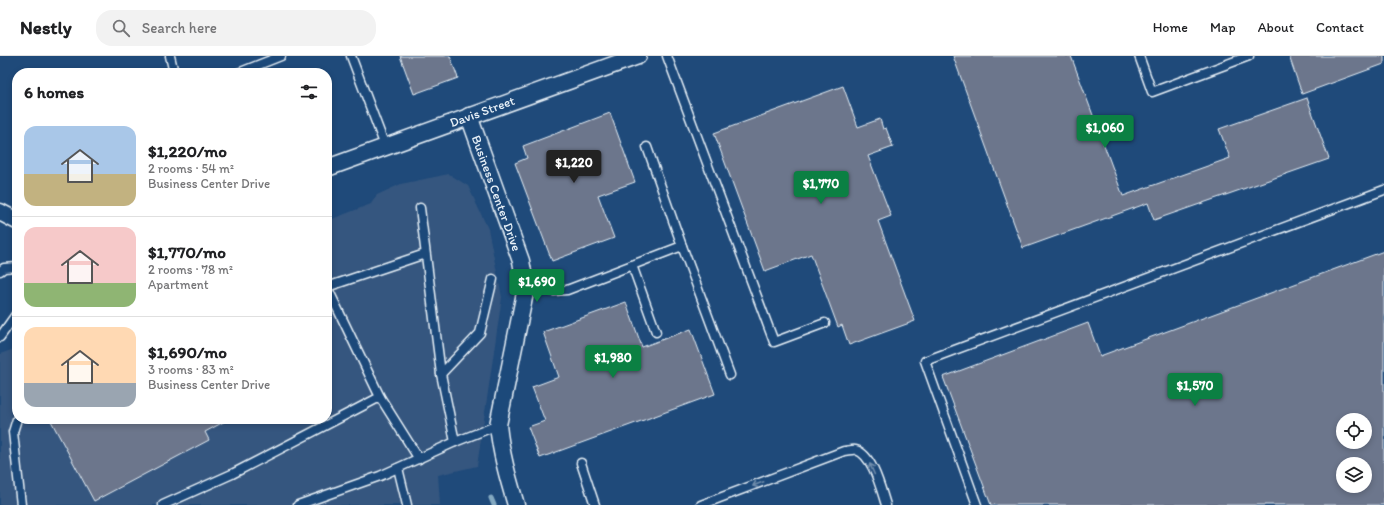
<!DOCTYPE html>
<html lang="en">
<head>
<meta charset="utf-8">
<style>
	:root { --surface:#fff; --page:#f2f2f2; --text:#202124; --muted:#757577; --line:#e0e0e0; --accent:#0b8043 }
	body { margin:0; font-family:Itim,sans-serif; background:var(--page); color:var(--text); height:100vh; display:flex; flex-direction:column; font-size:15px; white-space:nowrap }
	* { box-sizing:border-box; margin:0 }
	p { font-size:13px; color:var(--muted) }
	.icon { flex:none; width:22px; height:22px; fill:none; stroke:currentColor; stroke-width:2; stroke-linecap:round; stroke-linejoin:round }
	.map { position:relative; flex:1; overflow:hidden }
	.details { position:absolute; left:12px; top:12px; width:320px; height:356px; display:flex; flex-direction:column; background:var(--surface); border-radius:16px; box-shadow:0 2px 6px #0003 }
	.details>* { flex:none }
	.buttons { position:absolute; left:1336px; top:357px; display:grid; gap:8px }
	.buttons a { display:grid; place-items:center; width:36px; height:36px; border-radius:50%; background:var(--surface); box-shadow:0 2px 6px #0003; font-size:20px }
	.price { position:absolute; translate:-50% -34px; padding:0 9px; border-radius:4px; background:var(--accent); color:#fff; font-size:13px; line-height:26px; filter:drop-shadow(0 1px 2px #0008) }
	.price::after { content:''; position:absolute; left:50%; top:24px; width:12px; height:9px; margin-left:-6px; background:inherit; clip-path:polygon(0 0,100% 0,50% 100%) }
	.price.selected { background:#222; color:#fff }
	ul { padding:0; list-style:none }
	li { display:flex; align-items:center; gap:12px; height:100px; padding:0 12px }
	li+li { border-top:1px solid var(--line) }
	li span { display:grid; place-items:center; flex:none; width:112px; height:80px; border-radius:12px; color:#555 }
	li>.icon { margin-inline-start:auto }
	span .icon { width:48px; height:48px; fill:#fffc; stroke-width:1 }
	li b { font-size:17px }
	h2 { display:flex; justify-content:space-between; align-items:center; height:48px; padding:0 12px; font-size:17px }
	header { display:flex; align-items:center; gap:24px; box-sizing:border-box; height:56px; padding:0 20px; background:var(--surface); border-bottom:1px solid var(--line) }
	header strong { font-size:19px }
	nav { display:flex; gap:22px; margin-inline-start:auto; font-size:14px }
	.search { width:280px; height:36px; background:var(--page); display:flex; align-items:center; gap:10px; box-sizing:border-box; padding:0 14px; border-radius:16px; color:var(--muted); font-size:15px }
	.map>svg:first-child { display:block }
</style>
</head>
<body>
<header>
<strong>Nestly</strong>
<div class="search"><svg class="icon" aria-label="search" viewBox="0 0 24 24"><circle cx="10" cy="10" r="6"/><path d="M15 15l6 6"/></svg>Search here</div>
<nav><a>Home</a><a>Map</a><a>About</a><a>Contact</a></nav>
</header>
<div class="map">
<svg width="1384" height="449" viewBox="0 0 1384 449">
	<rect width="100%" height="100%" fill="#1f4a7a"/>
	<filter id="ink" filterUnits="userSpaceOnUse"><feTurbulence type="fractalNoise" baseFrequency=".025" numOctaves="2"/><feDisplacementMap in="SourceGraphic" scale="8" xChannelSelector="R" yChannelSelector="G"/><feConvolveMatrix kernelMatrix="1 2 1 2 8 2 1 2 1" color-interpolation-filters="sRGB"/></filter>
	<g filter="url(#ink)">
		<polygon fill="#36577f" points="449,118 468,130 488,173 502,241 477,410 438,419 440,449 0,449 0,298 17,292 17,363 327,363 327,165 371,148 377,139 401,128"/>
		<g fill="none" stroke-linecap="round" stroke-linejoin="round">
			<polyline stroke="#84a9c1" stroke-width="5" points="491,442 494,449"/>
		</g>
		<g fill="#6c768c" stroke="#e8f1f8" fill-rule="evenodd">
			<polygon points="400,0 450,0 458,22 414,38"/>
			<polygon points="953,0 1071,0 1123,140 1230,102 1219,73 1307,42 1329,103 1154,164 1148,147 1023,192"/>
			<polygon points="1289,0 1384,0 1384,8 1302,38"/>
			<polygon points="843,30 858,71 880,63 883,73 886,72 893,91 868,100 891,160 878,165 915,265 849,289 842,269 838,271 811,198 765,215 714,77"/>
			<polygon points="610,57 635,126 598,139 614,182 552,205 515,107 527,102 523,90"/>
			<path d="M 1384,195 L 1384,449 L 991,449 L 943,321 L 1088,267 L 1100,300 ZM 1343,364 L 1365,364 L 1365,386 L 1343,386 ZM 1343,408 L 1365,408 L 1365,430 L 1343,430 Z"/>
			<polygon points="626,246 642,291 691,273 715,338 540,402 528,371 545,365 532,331 559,321 543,276"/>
			<polygon points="50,363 229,363 205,376 209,384 94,445"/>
		</g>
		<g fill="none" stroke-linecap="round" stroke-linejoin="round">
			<defs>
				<g id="lane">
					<polyline points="170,0 174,17"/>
					<polyline points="351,0 385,90"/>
					<polyline points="667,0 774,286 825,267"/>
					<polyline points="1139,0 1152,36 1249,0"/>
					<polyline points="238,17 281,0"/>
					<polyline points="647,91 682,190"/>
					<polyline points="420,152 441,318 455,386"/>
					<polyline points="632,209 656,276"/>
					<polyline points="0,215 4,212 17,211"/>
					<polyline points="327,231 380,341 419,403"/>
					<polyline points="327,231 425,198"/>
					<polyline points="526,232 554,235 567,234 682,190 730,319"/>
					<polyline points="0,281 17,257"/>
					<polyline points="441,318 480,277 493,223"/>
					<polyline points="17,363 13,376 21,449"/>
					<polyline points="581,407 595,449"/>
					<polyline points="398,412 407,449"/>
					<polyline points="163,449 232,418 380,341"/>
					<polyline points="298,449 380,420 455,386 498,369"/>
					<path d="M 701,449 L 844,395 C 847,395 853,393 856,394 C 873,399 881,434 886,449"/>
					<polyline points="977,449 925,305 1384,134"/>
				</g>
				<g id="street">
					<path d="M 469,60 L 521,205 L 526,232 L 498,369 C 501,398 508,422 516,449"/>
					<polyline points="327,112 638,0"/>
					<polyline points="0,156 17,165"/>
				</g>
			</defs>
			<use href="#lane" stroke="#e8f1f8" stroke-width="11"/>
			<use href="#street" stroke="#e8f1f8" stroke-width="19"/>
			<use href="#lane" stroke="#1f4a7a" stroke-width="8"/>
			<use href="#street" stroke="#1f4a7a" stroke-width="16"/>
		</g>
		<defs><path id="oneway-shaft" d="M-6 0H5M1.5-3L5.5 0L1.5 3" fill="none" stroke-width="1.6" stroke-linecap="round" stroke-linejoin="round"/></defs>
		<g stroke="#6f8dac">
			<use href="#oneway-shaft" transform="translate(872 413) rotate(-113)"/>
			<use href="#oneway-shaft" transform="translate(758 428) rotate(159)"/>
		</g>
	</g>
	<g text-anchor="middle" stroke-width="3" stroke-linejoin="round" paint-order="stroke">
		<g font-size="13" fill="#e8f1f8" stroke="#1f4a7a">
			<text transform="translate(482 55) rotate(-20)" y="5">Davis Street</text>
			<text transform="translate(497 137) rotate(70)" y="5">Business Center Drive</text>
		</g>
	</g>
</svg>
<div class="buttons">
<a><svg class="icon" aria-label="locate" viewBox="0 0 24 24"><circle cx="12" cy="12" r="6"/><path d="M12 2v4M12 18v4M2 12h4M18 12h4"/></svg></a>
<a><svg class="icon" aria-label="layers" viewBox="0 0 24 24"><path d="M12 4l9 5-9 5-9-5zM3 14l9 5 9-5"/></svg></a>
</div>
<b class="price" style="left:1105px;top:93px">$1,060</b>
<b class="price selected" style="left:574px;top:128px">$1,220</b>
<b class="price" style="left:821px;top:149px">$1,770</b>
<b class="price" style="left:537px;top:247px">$1,690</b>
<b class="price" style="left:613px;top:323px">$1,980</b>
<b class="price" style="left:1195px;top:351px">$1,570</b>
<section class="details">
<h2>6 homes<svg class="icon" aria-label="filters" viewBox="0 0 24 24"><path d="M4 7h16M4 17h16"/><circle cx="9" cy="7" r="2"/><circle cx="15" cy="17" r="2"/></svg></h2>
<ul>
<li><span style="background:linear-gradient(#a9c7e8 60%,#c2b280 0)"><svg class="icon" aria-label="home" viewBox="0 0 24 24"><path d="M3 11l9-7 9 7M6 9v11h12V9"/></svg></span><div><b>$1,220/mo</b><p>2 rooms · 54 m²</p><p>Business Center Drive</p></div></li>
<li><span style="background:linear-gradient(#f6c9c9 70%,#8fb573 0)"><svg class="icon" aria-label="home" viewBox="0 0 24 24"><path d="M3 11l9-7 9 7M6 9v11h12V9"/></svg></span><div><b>$1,770/mo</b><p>2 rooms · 78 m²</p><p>Apartment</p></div></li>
<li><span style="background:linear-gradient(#ffd9b3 70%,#9aa5b1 0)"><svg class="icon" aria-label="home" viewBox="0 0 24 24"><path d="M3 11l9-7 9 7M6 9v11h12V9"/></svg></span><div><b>$1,690/mo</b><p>3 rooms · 83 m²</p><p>Business Center Drive</p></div></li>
</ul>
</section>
</div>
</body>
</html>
